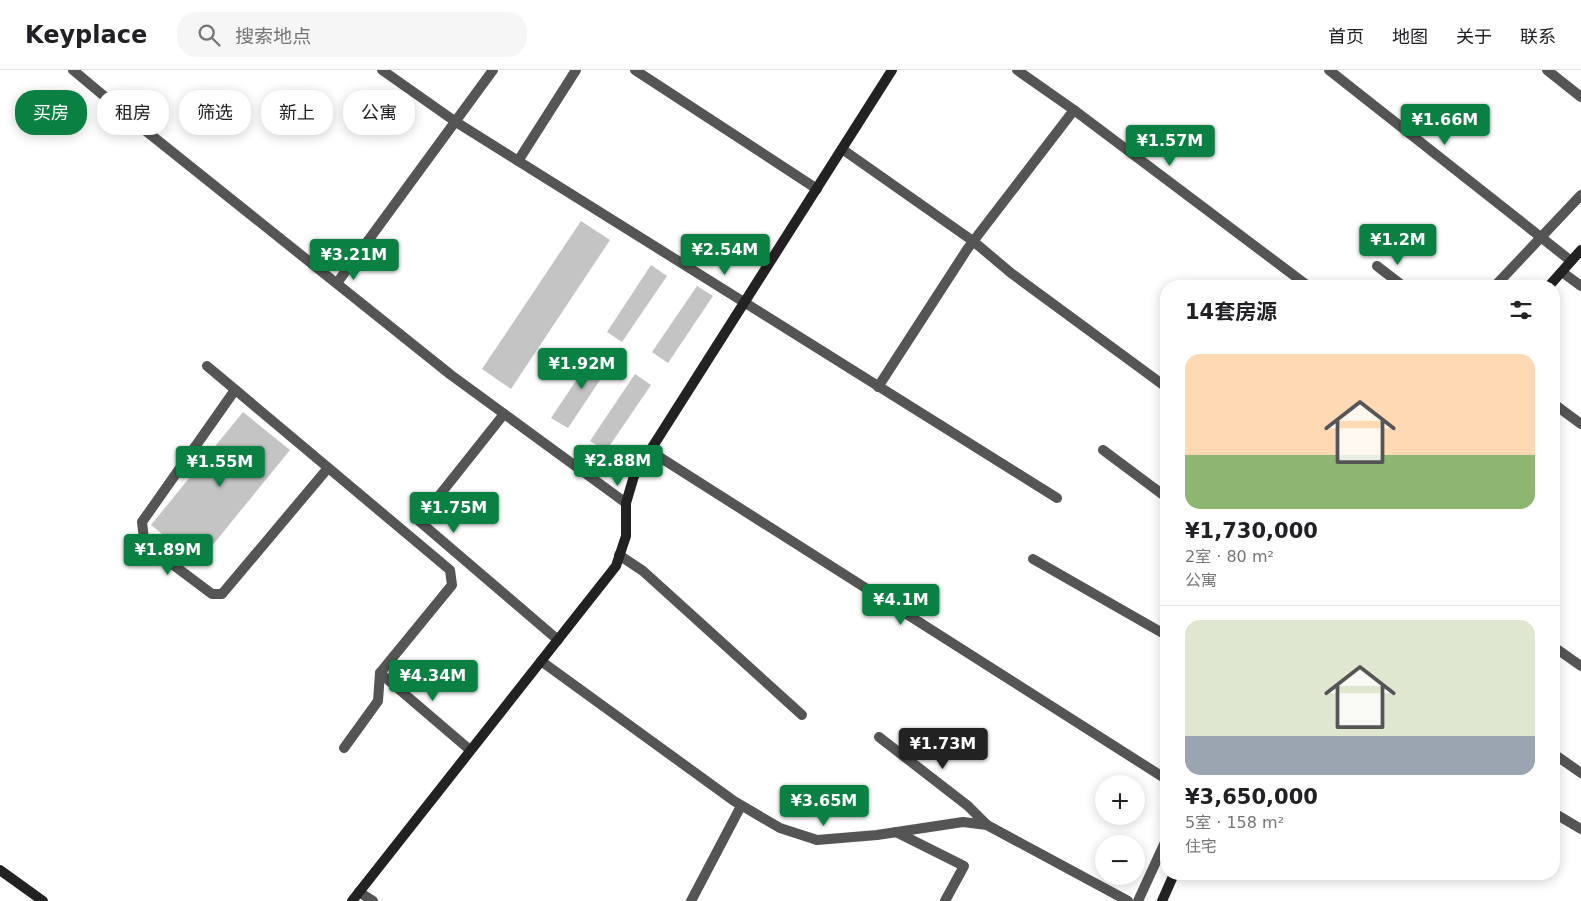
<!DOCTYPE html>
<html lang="zh">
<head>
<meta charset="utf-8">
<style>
	:root { --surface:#fff; --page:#f6f6f6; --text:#202124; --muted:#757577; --line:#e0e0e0; --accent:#0b8043 }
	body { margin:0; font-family:"DejaVu Sans","Noto Sans SC",sans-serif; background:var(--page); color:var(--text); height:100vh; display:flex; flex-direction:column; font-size:19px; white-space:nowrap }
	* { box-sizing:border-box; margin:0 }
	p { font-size:16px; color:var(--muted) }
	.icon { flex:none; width:28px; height:28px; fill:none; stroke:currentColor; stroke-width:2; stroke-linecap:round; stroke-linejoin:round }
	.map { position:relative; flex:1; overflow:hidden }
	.panel { position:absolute; left:1160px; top:210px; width:400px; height:600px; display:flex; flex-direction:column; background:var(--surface); border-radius:20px; box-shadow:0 2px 12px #0003 }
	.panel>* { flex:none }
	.top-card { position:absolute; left:15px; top:20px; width:475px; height:45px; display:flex; gap:10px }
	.buttons { position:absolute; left:1095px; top:705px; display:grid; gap:10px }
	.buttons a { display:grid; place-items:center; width:50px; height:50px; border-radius:50%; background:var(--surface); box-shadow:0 2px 12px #0003; font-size:25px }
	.price { position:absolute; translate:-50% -42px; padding:0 11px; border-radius:5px; background:var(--accent); color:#fff; font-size:16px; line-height:32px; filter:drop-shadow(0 1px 2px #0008) }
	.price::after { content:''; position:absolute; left:50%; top:30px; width:15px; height:11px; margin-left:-8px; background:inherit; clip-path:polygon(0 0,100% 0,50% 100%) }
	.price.current { background:#222; color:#fff }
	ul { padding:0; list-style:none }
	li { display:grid; align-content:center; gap:10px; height:265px; padding:0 25px }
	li+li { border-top:1px solid var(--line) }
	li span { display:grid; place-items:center; height:155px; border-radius:15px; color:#555 }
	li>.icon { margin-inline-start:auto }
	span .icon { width:90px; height:90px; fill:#fffc; stroke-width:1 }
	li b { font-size:21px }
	h2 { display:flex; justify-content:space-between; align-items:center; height:60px; padding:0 25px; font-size:21px }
	.tag { padding:0 18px; border-radius:20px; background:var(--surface); box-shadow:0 2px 12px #0003; font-size:18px; line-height:45px }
	.tag.current { background:var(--accent); color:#fff }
	header { display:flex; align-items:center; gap:30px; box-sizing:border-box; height:70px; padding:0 25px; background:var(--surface); border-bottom:1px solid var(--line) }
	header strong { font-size:24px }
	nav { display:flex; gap:28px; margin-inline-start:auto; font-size:18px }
	.search { width:350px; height:45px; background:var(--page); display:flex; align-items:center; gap:12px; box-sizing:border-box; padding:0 18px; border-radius:20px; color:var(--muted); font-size:19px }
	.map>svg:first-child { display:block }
</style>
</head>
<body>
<header>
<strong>Keyplace</strong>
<div class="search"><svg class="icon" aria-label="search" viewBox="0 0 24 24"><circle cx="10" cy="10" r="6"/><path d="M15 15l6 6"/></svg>搜索地点</div>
<nav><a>首页</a><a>地图</a><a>关于</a><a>联系</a></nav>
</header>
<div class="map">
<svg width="1581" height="831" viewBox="0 0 1581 831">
	<rect width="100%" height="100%" fill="#fff"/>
	<g fill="#c4c4c4">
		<polygon points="581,151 610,170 511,319 482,299"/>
		<polygon points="651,195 667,206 622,272 607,262"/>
		<polygon points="697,216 713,226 668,293 652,282"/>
		<polygon points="596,281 612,292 568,358 551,348"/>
		<polygon points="635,304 651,315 606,381 590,371"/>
		<polygon points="243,342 290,380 198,493 151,455"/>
	</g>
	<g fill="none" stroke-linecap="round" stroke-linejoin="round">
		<g stroke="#555" stroke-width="10">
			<polyline points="635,0 817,119"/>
			<polyline points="1547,0 1581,27"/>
			<polyline points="518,91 576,0"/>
			<polyline points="1554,334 1581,354"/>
			<polyline points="1103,380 1166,427"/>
			<polyline points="619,485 643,501 802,645"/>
			<polyline points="1033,489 1166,565"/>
			<polyline points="1554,684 1581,703"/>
			<polyline points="691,831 741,736"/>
		</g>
		<g stroke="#555" stroke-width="10">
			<polyline points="73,0 141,57 451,305 626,433"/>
			<polyline points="382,0 456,52 1057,428"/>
			<polyline points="1017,0 1074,40 1308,216"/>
			<polyline points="1329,0 1571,191"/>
			<polyline points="842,79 973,171 1011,203 1166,317"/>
			<polyline points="1377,196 1403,216"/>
			<polyline points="1562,202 1581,216"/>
			<polyline points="337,213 493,0"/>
			<polyline points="1495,216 1581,125"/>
			<polyline points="207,296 450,500 452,515 380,603 378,631 344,678"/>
			<polyline points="878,317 968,178 1074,40"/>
			<polyline points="235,320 142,452 144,469 152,479 212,524 222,524 328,398"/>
			<polyline points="504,344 419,451 558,570"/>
			<polyline points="650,381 1166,709"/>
			<polyline points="1554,577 1581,596"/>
			<polyline points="541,591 734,731 780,758 817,770 877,765 963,752 987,755 1128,831"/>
			<polyline points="380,603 470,680"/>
			<polyline points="879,667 968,736 987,755"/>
			<polyline points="1554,743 1581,759"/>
			<polyline points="896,762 964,796 945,831"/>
			<polyline points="359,822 373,831"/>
			<polyline points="1138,831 1166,770"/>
		</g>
		<g stroke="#222" stroke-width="10">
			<polyline points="1549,216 1581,180"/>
			<polyline points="0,800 43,831"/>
			<polyline points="352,831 616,496 626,466 626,433 634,406 892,0"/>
			<polyline points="1162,831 1174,804"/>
		</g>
	</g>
</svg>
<div class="buttons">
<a>+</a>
<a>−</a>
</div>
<b class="price" style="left:1445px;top:76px">¥1.66M</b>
<b class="price" style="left:1170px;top:97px">¥1.57M</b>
<b class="price" style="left:1398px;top:196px">¥1.2M</b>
<b class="price" style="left:725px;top:206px">¥2.54M</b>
<b class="price" style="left:354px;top:211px">¥3.21M</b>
<b class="price" style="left:582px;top:320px">¥1.92M</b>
<b class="price" style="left:618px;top:417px">¥2.88M</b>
<b class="price" style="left:220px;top:418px">¥1.55M</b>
<b class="price" style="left:454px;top:464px">¥1.75M</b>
<b class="price" style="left:168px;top:506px">¥1.89M</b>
<b class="price" style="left:901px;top:556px">¥4.1M</b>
<b class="price" style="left:433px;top:632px">¥4.34M</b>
<b class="price current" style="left:943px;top:700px">¥1.73M</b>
<b class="price" style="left:824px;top:757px">¥3.65M</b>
<div class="top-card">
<a class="tag current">买房</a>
<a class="tag">租房</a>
<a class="tag">筛选</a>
<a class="tag">新上</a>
<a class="tag">公寓</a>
</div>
<section class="panel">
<h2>14套房源<svg class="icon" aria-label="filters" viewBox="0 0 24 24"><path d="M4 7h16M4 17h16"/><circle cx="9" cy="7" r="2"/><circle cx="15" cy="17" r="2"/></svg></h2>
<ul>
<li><span style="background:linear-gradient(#ffd9b3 65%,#8fb573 0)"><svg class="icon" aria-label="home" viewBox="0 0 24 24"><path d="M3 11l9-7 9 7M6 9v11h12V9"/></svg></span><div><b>¥1,730,000</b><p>2室 · 80 m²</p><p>公寓</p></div></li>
<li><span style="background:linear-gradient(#dfe7d0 75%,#9aa5b1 0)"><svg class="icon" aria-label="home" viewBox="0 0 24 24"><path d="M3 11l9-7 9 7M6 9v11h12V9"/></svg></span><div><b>¥3,650,000</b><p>5室 · 158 m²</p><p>住宅</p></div></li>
</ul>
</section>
</div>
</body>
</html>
